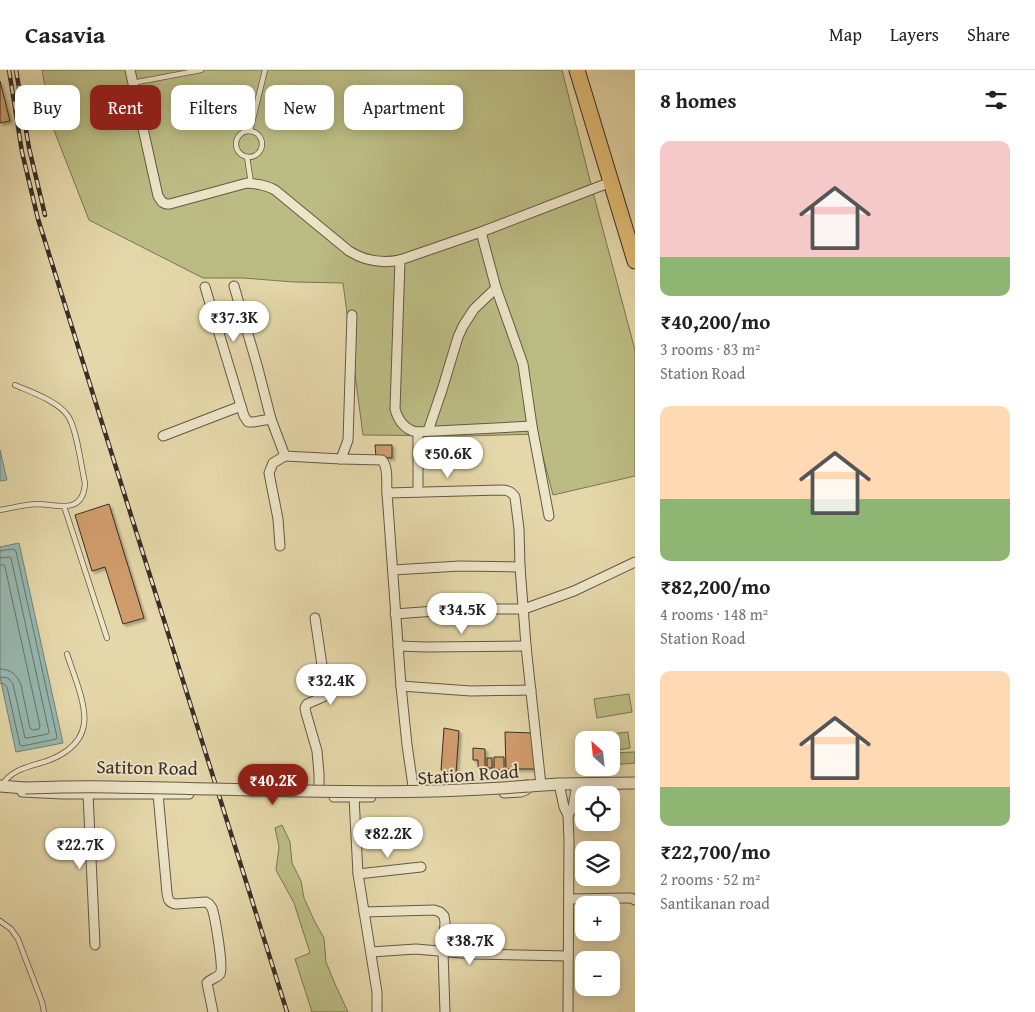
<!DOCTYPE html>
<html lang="en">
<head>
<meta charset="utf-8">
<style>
	:root { --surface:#fff; --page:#f6f6f6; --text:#202124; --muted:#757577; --line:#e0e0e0; --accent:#8f2418 }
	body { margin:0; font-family:"Gentium Book Plus",serif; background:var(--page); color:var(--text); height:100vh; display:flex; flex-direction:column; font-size:19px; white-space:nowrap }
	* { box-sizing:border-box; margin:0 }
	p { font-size:16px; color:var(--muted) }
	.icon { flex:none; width:28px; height:28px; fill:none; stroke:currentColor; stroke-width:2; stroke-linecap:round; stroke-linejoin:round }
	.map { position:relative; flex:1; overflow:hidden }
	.sheet { display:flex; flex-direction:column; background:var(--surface); width:400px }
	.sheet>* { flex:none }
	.hud { position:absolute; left:15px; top:15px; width:475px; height:45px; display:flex; gap:10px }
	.needle { width:32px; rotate:333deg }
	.controls { position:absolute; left:575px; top:661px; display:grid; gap:10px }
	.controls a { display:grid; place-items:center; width:45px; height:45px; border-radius:10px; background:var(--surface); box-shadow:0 2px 12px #0003; font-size:25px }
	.price { position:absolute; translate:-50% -42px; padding:0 11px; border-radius:18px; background:#fff; color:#222; font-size:16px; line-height:32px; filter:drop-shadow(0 1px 2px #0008) }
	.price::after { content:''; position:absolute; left:50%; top:30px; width:15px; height:11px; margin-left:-8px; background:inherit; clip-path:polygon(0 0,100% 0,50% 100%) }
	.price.active { background:var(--accent); color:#fff }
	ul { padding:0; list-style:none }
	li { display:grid; align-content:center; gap:10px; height:265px; padding:0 25px }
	li span { display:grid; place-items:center; height:155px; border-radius:10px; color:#555 }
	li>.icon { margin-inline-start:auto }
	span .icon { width:90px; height:90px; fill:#fffc; stroke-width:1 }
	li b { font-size:21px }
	h2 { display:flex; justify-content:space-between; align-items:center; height:60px; padding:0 25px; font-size:21px }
	.chip { padding:0 18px; border-radius:10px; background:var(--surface); box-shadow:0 2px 12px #0003; font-size:18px; line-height:45px }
	.chip.active { background:var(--accent); color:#fff }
	header { display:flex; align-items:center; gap:30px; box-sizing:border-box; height:70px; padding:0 25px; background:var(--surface); border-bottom:1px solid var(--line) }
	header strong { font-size:24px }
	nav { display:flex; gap:28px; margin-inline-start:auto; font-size:18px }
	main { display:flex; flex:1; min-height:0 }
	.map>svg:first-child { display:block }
</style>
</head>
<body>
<header>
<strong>Casavia</strong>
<nav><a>Map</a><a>Layers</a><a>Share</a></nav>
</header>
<main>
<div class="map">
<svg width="635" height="942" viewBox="0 0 635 942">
	<defs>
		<filter id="shadow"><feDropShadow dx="2.5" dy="2.5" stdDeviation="1" flood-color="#0004"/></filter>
	</defs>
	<rect width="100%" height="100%" fill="#e4d7a9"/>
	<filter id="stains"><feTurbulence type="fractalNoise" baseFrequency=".004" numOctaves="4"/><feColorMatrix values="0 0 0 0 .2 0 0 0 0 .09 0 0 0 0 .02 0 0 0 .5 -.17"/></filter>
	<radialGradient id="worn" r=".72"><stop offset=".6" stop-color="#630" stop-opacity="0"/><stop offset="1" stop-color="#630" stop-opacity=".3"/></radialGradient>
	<g fill="#bbbc83" stroke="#7a7555">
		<polygon points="42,0 562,0 594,126 635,280 635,406 553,425 537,364 466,366 363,365 343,213 294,212 243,208 203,208 89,150 52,55"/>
		<polygon points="629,624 632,642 597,648 594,629"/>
		<polygon points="628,662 630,678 612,681 610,664"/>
		<polygon points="635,682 635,693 611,695 611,683"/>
		<polygon points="282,755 290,772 292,793 301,811 304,828 314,850 324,868 326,892 335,914 348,942 312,942 295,889 310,883 294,833 276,800 279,777 275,758"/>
	</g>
	<g fill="#97b8b0" stroke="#718179">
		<polygon points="0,380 7,410 0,411"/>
		<polygon points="19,473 63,673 16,682 0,607 0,477"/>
	</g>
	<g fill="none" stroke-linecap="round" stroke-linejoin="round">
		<g stroke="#68736c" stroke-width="1">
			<polyline points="0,481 13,479 16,481 57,667 56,669 23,676 20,675 7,617 4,614 0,613"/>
			<polyline points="0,488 9,487 11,488 49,662 48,664 27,668 25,668 13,614 8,608 0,607"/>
			<path d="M 0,495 L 4,495 L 5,497 L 40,656 L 39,659 L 33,660 L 30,658 L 21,615 C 17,605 11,599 0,599"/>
		</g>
	</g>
	<g fill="#d19c6c" stroke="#392e27" filter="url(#shadow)">
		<polygon points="0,11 10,51 0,53"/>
		<polygon points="375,375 392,375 392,388 376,387"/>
		<polygon points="109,434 144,548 123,554 105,497 92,501 75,445"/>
		<polygon points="444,658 459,661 456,704 441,700"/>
		<polygon points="505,662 533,663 535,699 506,699"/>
		<polygon points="473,678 485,679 485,701 478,700 478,690 473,690"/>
		<polygon points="494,687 504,687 504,700 494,699"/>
		<rect x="487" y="688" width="5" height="10"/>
	</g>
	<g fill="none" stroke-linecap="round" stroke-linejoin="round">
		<defs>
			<g id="service">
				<polyline points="132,13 201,0"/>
				<polyline points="250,61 265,0"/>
				<circle cx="249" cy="74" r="13"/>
				<polyline points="247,87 251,113"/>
				<polyline points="64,436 107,568"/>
				<path d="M 0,440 C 12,438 23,435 35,434 C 57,434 83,446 85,413 C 81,396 77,359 68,346 C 58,331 31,322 15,315"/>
				<path d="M 2,715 C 10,702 23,698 37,694 C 57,689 81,677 84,654 C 87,635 73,603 67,584"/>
				<polyline points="0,851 11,859 18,869 42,932 44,942"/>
			</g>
			<g id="minor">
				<path d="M 130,0 L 158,126 L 162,132 L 166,134 L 170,134 L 247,113 C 258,114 265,115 275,120 L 349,181 C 365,191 381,194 400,190 L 481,162 L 611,112"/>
				<polyline points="481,162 496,218 523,294 532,356 549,446"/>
				<path d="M 400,190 L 395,339 C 398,350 404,359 416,362 L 532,356"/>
				<polyline points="234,216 257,295 271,349"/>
				<polyline points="205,217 241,336"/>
				<path d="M 352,245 L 348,370 L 341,389 L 382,390 C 389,398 386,413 387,423"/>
				<polyline points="428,361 442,320 458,267 463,256 474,239 496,218"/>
				<polyline points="163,366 241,336 244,346 248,352 253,352 271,349 285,386 341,389"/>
				<polyline points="418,422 418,362"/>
				<polyline points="280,476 278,449 269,403 273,393 285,386"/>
				<polyline points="393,500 460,496 520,497"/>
				<polyline points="395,544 462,539 524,539 574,521 635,492"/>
				<polyline points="315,548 326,622 323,627 307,634 305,638 306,643 317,681 319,704 319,717"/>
				<polyline points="398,576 426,577 526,576"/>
				<polyline points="401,616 471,621 531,620"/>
				<polyline points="559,714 564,737 568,745 569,770 568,942"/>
				<path d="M 413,716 L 407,675 L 401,616 L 387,423 L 500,420 C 507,420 511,421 515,427 L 519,459 L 520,497 L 526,576 L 541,715"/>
				<polyline points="22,722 62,724 189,724"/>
				<polyline points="504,723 521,722 526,720 529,716 527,715"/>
				<polyline points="88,724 95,875"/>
				<path d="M 158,724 L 167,823 C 168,830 169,833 176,834 L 206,832 L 209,834 L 212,838 C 215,847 224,898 220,904 C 217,908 210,909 207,913 L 213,942"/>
				<polyline points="334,727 371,727"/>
				<polyline points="354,727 358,804 377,922 377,942"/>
				<polyline points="568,745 573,737 577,714"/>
				<polyline points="358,804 421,797"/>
				<polyline points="569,829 626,828 631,828 635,830"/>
				<polyline points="364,842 434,840 440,842 444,846 445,852 443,882 445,942"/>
				<polyline points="371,882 416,879 473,884 568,886"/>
			</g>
			<g id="tertiary">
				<polyline points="0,716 25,718"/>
				<polyline points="529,716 559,714 635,713"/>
			</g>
			<polyline id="primary" points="577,0 635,191"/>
		</defs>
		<use href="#service" stroke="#645848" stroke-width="6"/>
		<use href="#minor" stroke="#645848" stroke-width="11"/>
		<use href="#tertiary" stroke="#645848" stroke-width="13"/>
		<use href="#primary" stroke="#392e27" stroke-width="17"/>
		<use href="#service" stroke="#ede5c7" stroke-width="4.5"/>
		<use href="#minor" stroke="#ede5c7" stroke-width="9"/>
		<use href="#tertiary" stroke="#ede5c7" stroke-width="11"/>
		<use href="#primary" stroke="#e2bc74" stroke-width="15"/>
		<defs>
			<g id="rail">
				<polyline points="9,0 22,82 38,149 287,942"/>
				<polyline points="16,0 29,78 45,145"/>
			</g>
		</defs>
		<use href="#rail" stroke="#392e27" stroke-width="4.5"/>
		<use href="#rail" stroke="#ede5c7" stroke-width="2.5" stroke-dasharray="8" stroke-linecap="butt"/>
		<defs>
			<path id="tertiary-bridge" d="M 25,718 C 55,717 84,716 113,717 C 251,719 391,727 529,716"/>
		</defs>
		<use href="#tertiary-bridge" stroke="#645848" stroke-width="13" stroke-linecap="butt"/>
		<use href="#tertiary-bridge" stroke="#ede5c7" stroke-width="11"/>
	</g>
	<g text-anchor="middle" stroke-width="4" stroke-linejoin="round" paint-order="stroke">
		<g font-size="19" fill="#392e27" stroke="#ede5c7">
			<text transform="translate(147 697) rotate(1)" y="7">Satiton Road</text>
			<text transform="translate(468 704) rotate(-4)" y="7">Station Road</text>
		</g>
	</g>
	<rect width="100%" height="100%" filter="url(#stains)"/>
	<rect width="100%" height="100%" fill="url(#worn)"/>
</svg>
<div class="controls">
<a><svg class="needle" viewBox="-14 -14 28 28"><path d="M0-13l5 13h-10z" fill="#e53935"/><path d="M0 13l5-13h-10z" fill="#757577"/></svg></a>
<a><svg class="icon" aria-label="locate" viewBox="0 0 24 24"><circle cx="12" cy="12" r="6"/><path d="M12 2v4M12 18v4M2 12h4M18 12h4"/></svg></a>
<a><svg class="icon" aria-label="layers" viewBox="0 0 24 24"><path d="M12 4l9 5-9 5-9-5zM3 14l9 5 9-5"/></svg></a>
<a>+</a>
<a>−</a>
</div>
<b class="price" style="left:234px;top:273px">₹37.3K</b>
<b class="price" style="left:448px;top:409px">₹50.6K</b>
<b class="price" style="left:462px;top:565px">₹34.5K</b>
<b class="price" style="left:331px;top:636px">₹32.4K</b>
<b class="price active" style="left:273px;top:736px">₹40.2K</b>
<b class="price" style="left:388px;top:789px">₹82.2K</b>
<b class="price" style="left:80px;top:800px">₹22.7K</b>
<b class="price" style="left:470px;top:896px">₹38.7K</b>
<div class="hud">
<a class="chip">Buy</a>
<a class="chip active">Rent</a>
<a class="chip">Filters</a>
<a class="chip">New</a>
<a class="chip">Apartment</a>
</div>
</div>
<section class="sheet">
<h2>8 homes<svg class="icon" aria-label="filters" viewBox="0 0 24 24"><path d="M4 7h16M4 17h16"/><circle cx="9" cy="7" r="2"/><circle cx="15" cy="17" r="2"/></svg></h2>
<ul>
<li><span style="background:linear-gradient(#f6c9c9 75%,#8fb573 0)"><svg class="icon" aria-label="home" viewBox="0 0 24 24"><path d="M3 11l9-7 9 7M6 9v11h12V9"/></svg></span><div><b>₹40,200/mo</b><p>3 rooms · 83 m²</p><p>Station Road</p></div></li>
<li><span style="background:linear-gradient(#ffd9b3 60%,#8fb573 0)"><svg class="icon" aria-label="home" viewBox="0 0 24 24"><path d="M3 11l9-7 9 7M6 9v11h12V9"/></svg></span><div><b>₹82,200/mo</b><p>4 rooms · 148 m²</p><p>Station Road</p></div></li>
<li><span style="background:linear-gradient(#ffd9b3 75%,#8fb573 0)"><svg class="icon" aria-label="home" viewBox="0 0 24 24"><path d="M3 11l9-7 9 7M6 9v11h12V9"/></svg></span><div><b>₹22,700/mo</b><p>2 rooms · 52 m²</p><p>Santikanan road</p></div></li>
</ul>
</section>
</main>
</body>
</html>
